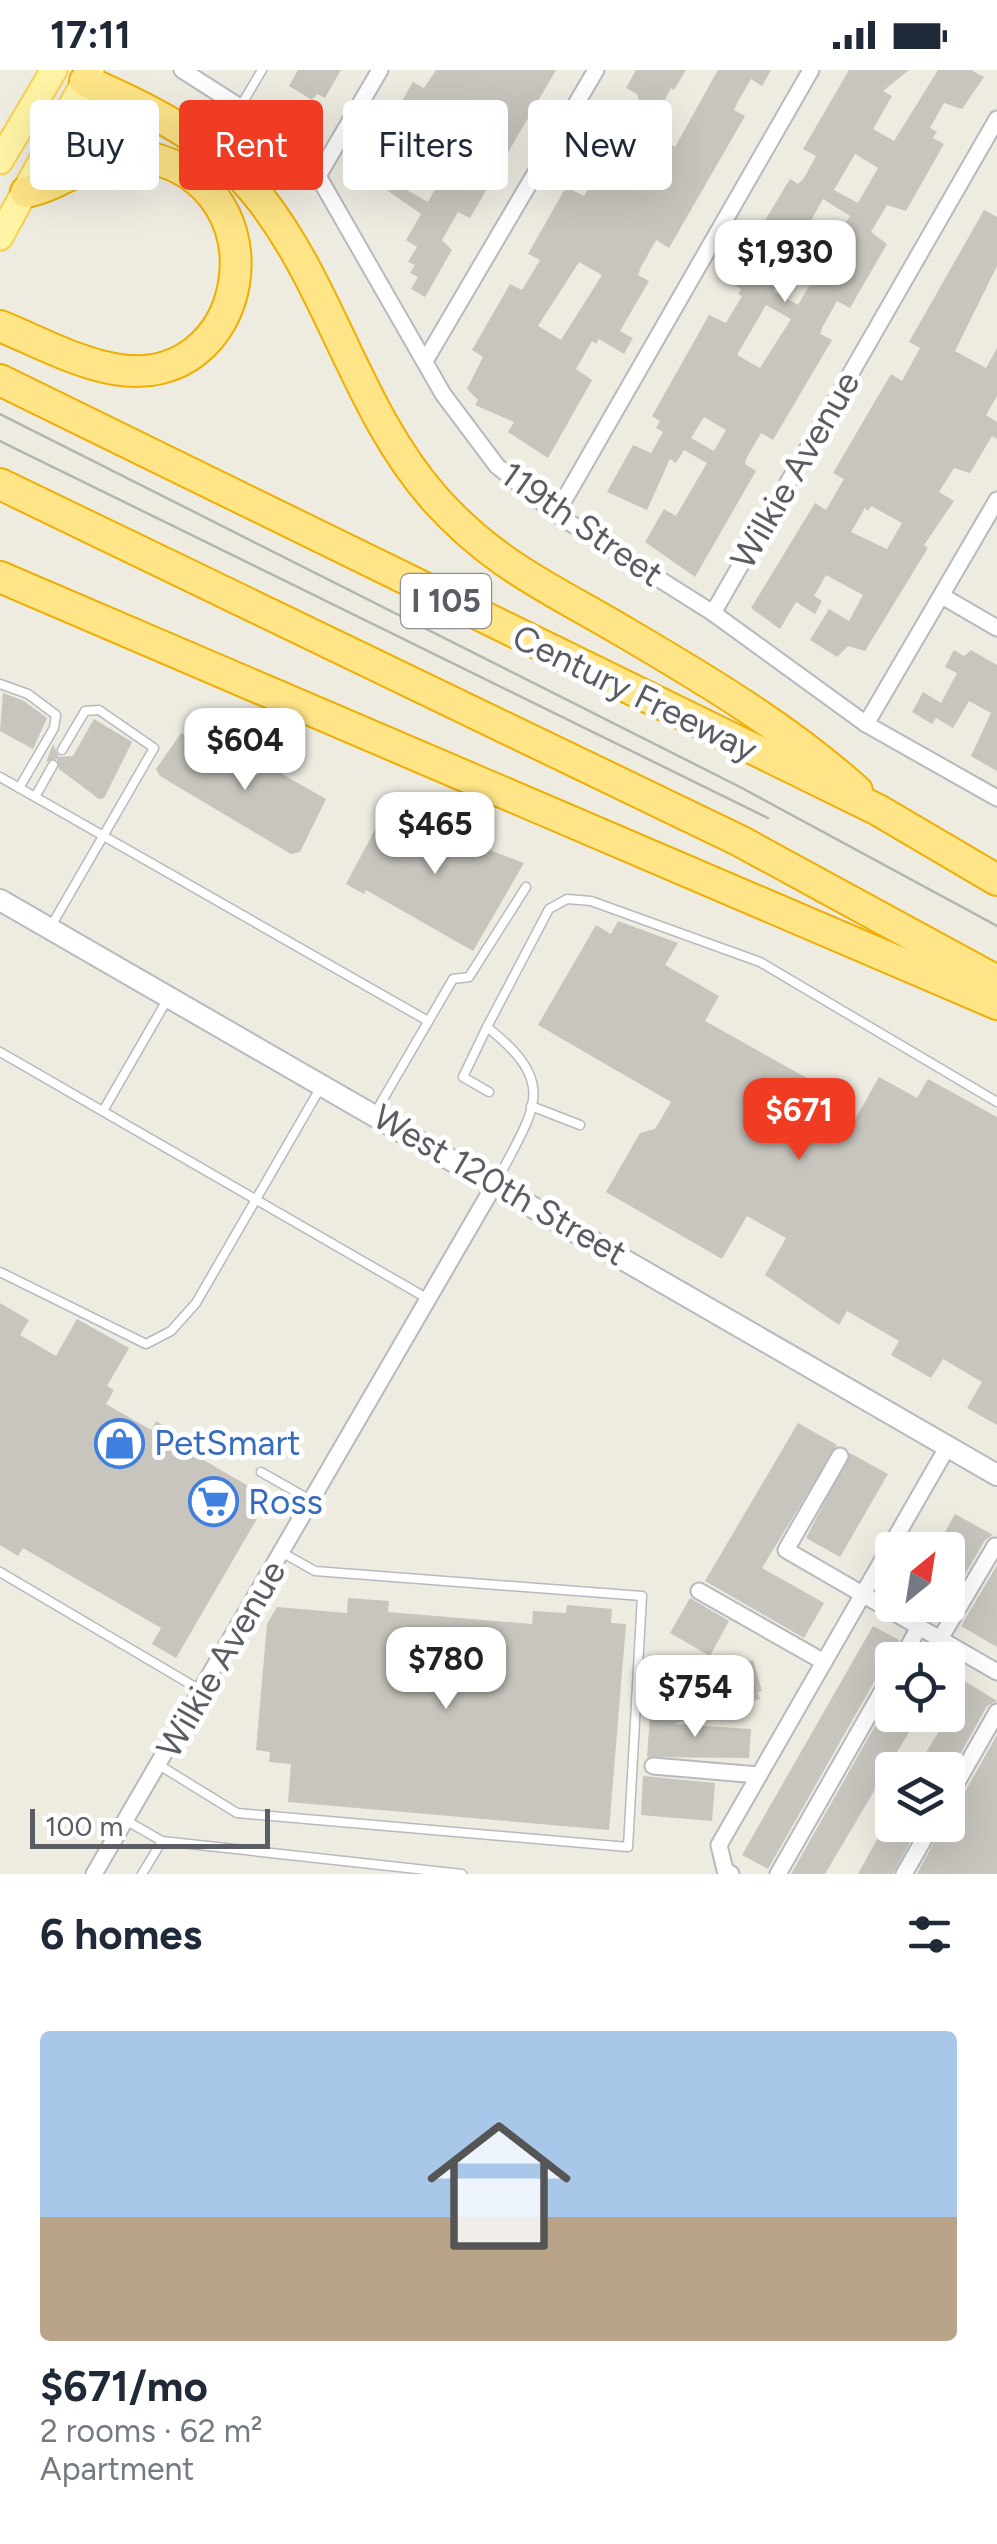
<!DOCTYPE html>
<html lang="en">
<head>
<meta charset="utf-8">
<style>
	:root { --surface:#fff; --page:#f6f6f7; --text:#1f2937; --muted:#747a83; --accent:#f13c24 }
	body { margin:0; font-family:Figtree,sans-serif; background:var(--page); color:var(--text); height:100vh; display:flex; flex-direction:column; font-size:38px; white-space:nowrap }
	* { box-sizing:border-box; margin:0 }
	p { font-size:32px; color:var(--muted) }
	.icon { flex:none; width:55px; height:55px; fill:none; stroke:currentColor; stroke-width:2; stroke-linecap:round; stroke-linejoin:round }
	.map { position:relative; height:1804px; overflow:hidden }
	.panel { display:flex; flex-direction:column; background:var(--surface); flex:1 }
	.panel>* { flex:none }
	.top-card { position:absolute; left:30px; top:30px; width:938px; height:90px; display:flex; gap:20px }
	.needle { width:65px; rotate:30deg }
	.tools { position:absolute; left:875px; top:1462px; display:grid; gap:20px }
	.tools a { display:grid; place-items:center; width:90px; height:90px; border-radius:10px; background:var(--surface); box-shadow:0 10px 40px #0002; font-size:50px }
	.scale { position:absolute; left:30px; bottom:25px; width:240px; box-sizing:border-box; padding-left:10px; border:5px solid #5a5d63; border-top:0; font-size:28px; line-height:35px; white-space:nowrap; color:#5a5d63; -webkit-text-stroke:8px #fff; paint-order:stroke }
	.price { position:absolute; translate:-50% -85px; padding:0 22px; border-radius:20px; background:#fff; color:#222; font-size:32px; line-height:65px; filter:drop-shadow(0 2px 5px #0008) }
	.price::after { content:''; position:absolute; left:50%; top:60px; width:30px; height:22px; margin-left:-15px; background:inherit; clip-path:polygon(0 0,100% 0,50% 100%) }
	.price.active { background:var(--accent); color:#fff }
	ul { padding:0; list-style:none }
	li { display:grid; align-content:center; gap:20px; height:530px; padding:0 40px }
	li span { display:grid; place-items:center; height:310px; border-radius:10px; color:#555 }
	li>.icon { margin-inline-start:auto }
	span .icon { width:180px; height:180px; fill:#fffc; stroke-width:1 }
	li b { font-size:42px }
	h2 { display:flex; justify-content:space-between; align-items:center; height:120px; padding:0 40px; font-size:42px }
	.pill { padding:0 35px; border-radius:10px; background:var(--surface); box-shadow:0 10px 40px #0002; font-size:35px; line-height:90px }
	.pill.active { background:var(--accent); color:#fff }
	.status { display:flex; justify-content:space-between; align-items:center; height:70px; padding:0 50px; background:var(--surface); direction:ltr }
	.status svg { height:28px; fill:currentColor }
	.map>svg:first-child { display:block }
</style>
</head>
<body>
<div class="status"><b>17:11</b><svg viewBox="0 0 49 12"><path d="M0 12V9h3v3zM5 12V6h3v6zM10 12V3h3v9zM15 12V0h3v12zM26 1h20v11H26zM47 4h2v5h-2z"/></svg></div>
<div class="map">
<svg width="997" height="1804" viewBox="0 0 997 1804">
	<rect width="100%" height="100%" fill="#eeebe1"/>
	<polygon fill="#a0d2ff" points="668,1603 703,1606 702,1623 666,1621"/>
	<g fill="#c8c5be" fill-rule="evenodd">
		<polygon points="298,0 341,0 325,28 317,24 312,30 289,16"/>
		<path d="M 436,0 L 556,0 L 470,148 L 458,142 L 442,170 L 452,180 L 425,227 L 411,219 L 418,207 L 410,203 L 415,195 L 408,192 L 417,177 L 406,170 L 421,144 L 368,107 L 372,99 L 365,94 L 413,12 L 424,18 ZM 420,94 L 442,107 L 428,132 L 405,119 Z"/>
		<path d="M 636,0 L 686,0 L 674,20 L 671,18 L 640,79 L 661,92 L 671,74 L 675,77 L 718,0 L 771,0 L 762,16 L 751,9 L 737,33 L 734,40 L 745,46 L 669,178 L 656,170 L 641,197 L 638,205 L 649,211 L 620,261 L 633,268 L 624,284 L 599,269 L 596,274 L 592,271 L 576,299 L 592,310 L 548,388 L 508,362 L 514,352 L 475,335 L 478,330 L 467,319 L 483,287 L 472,280 L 510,214 L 522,220 L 540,190 L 528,184 L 566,117 L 584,126 L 599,99 L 595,97 L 598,92 L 585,85 L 604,53 L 616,59 L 620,52 L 627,56 L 640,34 L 637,24 L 626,18 ZM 579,192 L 602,205 L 561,270 L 538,256 Z"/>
		<path d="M 849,0 L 909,0 L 883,21 L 892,26 L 873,59 L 894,71 L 938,0 L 971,0 L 984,7 L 962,39 L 944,33 L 930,58 L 937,62 L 933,68 L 944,74 L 906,141 L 887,135 L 871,162 L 887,174 L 850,238 L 837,231 L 822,258 L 820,264 L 832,270 L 773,370 L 761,363 L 746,389 L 745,394 L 756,401 L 695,507 L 645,472 L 664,439 L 676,446 L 707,393 L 684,380 L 676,393 L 670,389 L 647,440 L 607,422 L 633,375 L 651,383 L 663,362 L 656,358 L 660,351 L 652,346 L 709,245 L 726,253 L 742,226 L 738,224 L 741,219 L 728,211 L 790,109 L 798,114 L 804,108 L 816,86 L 803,79 ZM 855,84 L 878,98 L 858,133 L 834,120 ZM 823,129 L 850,146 L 840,162 L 850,169 L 836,193 L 810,177 L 812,173 L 802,166 ZM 795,185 L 819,199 L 798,235 L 774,221 ZM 766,235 L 791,249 L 760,298 L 737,285 ZM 704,347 L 726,360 L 714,381 L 691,368 Z"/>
		<path d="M 984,140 L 997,147 L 997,196 L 955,281 L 986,298 L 997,278 L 997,326 L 986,345 L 997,352 L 997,369 L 992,366 L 970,403 L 954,398 L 939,422 L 954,431 L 924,475 L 928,478 L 865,581 L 848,576 L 837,587 L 810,570 L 829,539 L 849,551 L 863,525 L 826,505 L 814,526 L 822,531 L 815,544 L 796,532 L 780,559 L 751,538 L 815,433 L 826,440 L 830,433 L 844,409 L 833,403 L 891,304 L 902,311 L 920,278 L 909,272 ZM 871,436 L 902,453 L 887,479 L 851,462 L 865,438 L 868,441 Z"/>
		<polygon points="954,580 964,586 971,580 997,595 997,701 971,686 991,643 969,631 953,658 936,648 932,654 912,642 923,622 941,633 957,603 945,597"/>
		<polygon points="3,623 24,631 47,648 33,679 0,661"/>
		<polygon points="94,649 132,672 104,728 99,729 59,699 57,689 46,692 53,674 59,687 73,686"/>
		<polygon points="181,663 252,703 258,705 264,695 268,696 326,729 300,782 291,784 160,706 156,699"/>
		<polygon points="385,741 524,793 473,881 366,820 364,824 346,814"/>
		<polygon points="618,851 678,873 665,895 719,926 705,951 821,1016 815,1028 854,1051 879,1007 917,1028 928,1009 997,1047 997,1355 967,1338 982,1312 943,1289 931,1308 891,1285 899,1271 847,1241 839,1255 765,1205 786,1168 747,1146 722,1189 606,1122 640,1063 655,1059 671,1032 538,955 596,855 611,864"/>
		<polygon points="0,1233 29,1250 20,1265 56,1286 77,1249 129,1278 107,1316 114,1320 106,1334 151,1360 156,1351 199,1377 195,1385 269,1428 176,1588 152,1574 161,1558 23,1478 18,1486 0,1475"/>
		<polygon points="798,1353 837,1375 762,1498 824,1533 804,1568 705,1511"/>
		<polygon points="850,1383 888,1404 840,1487 806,1468"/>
		<polygon points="955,1444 993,1465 985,1470 948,1534 948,1480 935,1480"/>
		<polygon points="997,1495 997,1577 961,1556"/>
		<polygon points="348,1528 389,1531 388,1542 532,1554 533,1541 566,1543 567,1535 612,1539 611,1553 626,1554 609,1760 288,1732 291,1694 269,1692 270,1682 256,1680 267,1554 277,1537 347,1543"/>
		<polygon points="690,1528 729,1551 710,1586 670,1563"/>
		<polygon points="873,1556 899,1570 890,1593 882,1598 768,1799 742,1785"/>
		<polygon points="753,1590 762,1621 758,1622 760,1629 746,1633 732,1596"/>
		<polygon points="958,1607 997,1631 987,1636 948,1706 948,1700 915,1700 943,1655 926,1645 948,1645 948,1625"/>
		<polygon points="892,1626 892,1645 919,1645 909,1662 825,1804 791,1804"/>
		<polygon points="650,1645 691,1647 675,1654 751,1659 749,1688 647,1687"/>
		<polygon points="997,1665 997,1804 917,1804 943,1755 948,1755 948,1739 958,1734"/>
		<polygon points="643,1706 715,1713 712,1751 641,1745"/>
		<polygon points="885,1755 919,1755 893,1804 858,1804"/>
	</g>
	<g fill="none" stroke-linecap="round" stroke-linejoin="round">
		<defs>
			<g id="service">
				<polyline points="240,37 262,0"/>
				<polyline points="0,614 28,624 56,645 54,658 19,718"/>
				<polyline points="0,707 428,951"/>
				<polyline points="35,727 53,695"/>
				<polyline points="50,858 154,678 99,640 85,641 62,680"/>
				<polyline points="487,957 463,1007 489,1022"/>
				<polyline points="0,982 430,1230"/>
				<polyline points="531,1036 580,1055"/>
				<polyline points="103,1041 167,930"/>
				<polyline points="375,1043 453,909 469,907 526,817"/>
				<path d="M 497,1111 C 534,1038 560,1015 487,957 L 549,839 L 567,829 L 591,831 L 760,892 L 997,1032"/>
				<polyline points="0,1202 146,1274 171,1261 196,1233 322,1015"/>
				<polyline points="261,1402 312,1431"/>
				<polyline points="0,1502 202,1621"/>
				<polyline points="159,1695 237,1743 628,1777 642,1526 315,1501 283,1483"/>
				<polyline points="127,1751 162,1771 142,1804"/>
				<polyline points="162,1771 462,1804"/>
			</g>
			<g id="minor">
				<polyline points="182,0 240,37 318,106 443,324 497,396 556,444 713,543 866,654 997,728"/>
				<polyline points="318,106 380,0"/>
				<polyline points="425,291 596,0"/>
				<polyline points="556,444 811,0"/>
				<polyline points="942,526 997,558"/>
				<polyline points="713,543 997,49"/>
				<polyline points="866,654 997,430"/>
				<polyline points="840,1386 786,1480 997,1602"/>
				<polyline points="699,1521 824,1592"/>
				<polyline points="940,1569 995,1476"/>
				<polyline points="901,1590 919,1557"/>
				<polyline points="653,1696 758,1705"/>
				<polyline points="948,1728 997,1642"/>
				<polyline points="94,1804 496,1112"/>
				<polyline points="731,1804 725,1800 719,1775 948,1376"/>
				<polyline points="778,1804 892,1604"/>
				<polyline points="904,1804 932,1755"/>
			</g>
			<polyline id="tertiary" points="0,830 997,1405"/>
			<g id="primary">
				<polyline points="0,91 54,0"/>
				<polyline points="0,167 91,0"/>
			</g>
			<g id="motorway">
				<path d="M 85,11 C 148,38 218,73 260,128 C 332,220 357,341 435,429 C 495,496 552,519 626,563 C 706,610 788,659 857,721"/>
				<path d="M 0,256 C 37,271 75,292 114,299 C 250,324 287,117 147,87 C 100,76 68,114 26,122"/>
				<polyline points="0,310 878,740 997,810"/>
				<polyline points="0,414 740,771 997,911"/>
				<polyline points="0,507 997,934"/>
			</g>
		</defs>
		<use href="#service" stroke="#b7b9bf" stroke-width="11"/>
		<use href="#minor" stroke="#b7b9bf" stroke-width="19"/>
		<use href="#tertiary" stroke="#b7b9bf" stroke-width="24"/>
		<use href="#primary" stroke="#f8d050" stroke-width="29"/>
		<use href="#motorway" stroke="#efae00" stroke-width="34"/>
		<use href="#service" stroke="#fff" stroke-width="8"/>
		<use href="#minor" stroke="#fff" stroke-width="15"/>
		<use href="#tertiary" stroke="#fff" stroke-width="20"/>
		<use href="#primary" stroke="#fff4a5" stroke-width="25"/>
		<use href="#motorway" stroke="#ffe587" stroke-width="30"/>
		<g stroke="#b3b4b4" stroke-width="2.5">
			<polyline points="0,344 740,717 997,856"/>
			<polyline points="0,371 768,748"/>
		</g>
	</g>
	<defs>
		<symbol id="shop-ring" viewBox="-11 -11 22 22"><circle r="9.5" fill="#fff" stroke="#3f7fe0" stroke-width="1.5"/><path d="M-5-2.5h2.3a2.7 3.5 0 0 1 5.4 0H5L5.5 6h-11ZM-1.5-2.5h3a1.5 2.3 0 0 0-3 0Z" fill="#3f7fe0"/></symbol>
		<symbol id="supermarket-ring" viewBox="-11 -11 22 22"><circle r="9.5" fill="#fff" stroke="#3f7fe0" stroke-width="1.5"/><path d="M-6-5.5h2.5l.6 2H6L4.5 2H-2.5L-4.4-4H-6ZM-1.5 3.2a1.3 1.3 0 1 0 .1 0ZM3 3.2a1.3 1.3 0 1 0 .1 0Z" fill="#3f7fe0"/></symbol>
	</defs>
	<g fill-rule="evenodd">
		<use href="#shop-ring" x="92" y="1346" width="55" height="55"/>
		<use href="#supermarket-ring" x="186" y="1404" width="55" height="55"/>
	</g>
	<g text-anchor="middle" stroke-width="10" stroke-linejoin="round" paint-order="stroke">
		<rect fill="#fff" stroke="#8c8e92" stroke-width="2.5" x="401" y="504" width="90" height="54" rx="8"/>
		<g font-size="32" font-weight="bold" fill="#5a5d63">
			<text x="446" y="542">I 105</text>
		</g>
		<g font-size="35" fill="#5a5d63" stroke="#fff">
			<text transform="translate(795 400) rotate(-60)" y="12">Wilkie Avenue</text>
			<text transform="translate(582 454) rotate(35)" y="12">119th Street</text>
			<text transform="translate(635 623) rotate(26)" y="12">Century Freeway</text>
			<text transform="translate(500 1115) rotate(30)" y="12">West 120th Street</text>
			<text transform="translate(221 1589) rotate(-60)" y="12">Wilkie Avenue</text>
		</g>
		<g font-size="35" fill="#366cbe" stroke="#fff" text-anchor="start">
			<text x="154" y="1385">PetSmart</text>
			<text x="248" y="1444">Ross</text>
		</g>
	</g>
</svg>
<div class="tools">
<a><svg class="needle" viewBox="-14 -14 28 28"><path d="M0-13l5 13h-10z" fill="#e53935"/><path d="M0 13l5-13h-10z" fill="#747a83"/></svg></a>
<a><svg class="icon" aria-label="locate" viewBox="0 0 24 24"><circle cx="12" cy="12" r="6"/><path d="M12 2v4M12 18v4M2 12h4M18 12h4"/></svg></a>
<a><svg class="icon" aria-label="layers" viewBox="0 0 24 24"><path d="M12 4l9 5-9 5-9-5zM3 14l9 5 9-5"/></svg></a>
</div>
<div class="scale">100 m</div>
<b class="price" style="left:785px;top:235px">$1,930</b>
<b class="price" style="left:245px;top:723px">$604</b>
<b class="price" style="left:435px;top:807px">$465</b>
<b class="price active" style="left:799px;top:1093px">$671</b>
<b class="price" style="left:446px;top:1642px">$780</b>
<b class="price" style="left:695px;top:1670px">$754</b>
<div class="top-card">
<a class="pill">Buy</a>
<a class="pill active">Rent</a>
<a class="pill">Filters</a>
<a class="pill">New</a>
</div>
</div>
<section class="panel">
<h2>6 homes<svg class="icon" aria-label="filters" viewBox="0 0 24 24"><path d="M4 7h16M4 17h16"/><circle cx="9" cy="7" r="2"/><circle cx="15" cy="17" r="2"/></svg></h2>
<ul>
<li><span style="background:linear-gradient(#a9c7e8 60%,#b9a48a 0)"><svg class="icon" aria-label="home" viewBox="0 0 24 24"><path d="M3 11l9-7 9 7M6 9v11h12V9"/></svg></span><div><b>$671/mo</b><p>2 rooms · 62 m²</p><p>Apartment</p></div></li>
</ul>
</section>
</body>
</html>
